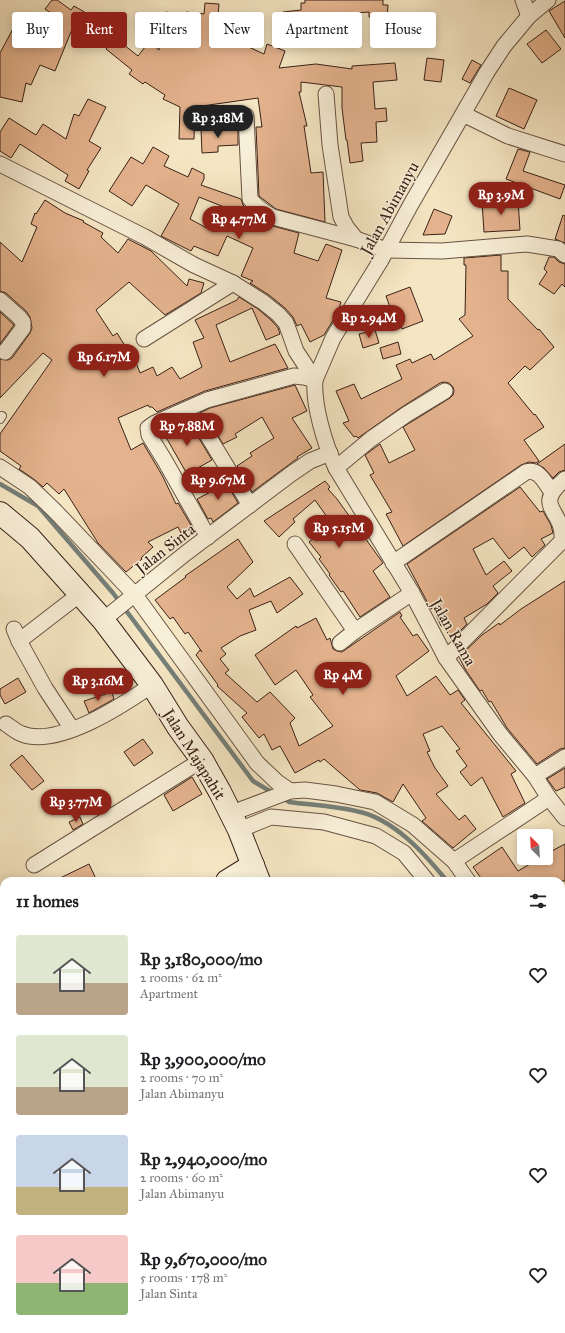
<!DOCTYPE html>
<html lang="en">
<head>
<meta charset="utf-8">
<style>
	:root { --surface:#fff; --page:#f2f2f2; --text:#202124; --muted:#757577; --accent:#8f2418 }
	body { margin:0; font-family:"IM FELL Great Primer",serif; background:var(--page); color:var(--text); height:100vh; display:flex; flex-direction:column; font-size:15px; white-space:nowrap }
	* { box-sizing:border-box; margin:0 }
	p { font-size:13px; color:var(--muted) }
	.icon { flex:none; width:22px; height:22px; fill:none; stroke:currentColor; stroke-width:2; stroke-linecap:round; stroke-linejoin:round }
	.map { position:relative; flex:1; overflow:hidden }
	.side { position:absolute; left:0px; top:877px; width:565px; height:456px; display:flex; flex-direction:column; background:var(--surface); border-radius:12px 12px 0 0; box-shadow:0 2px 10px #0003 }
	.side>* { flex:none }
	.banner { position:absolute; left:12px; top:12px; width:541px; height:36px; display:flex; gap:8px }
	.needle { width:26px; rotate:336deg }
	.buttons { position:absolute; left:517px; top:829px; display:grid; gap:8px }
	.buttons a { display:grid; place-items:center; width:36px; height:36px; border-radius:4px; background:var(--surface); box-shadow:0 2px 10px #0003; font-size:20px }
	.price { position:absolute; translate:-50% -34px; padding:0 9px; border-radius:14px; background:var(--accent); color:#fff; font-size:13px; line-height:26px; filter:drop-shadow(0 1px 2px #0008) }
	.price::after { content:''; position:absolute; left:50%; top:24px; width:12px; height:9px; margin-left:-6px; background:inherit; clip-path:polygon(0 0,100% 0,50% 100%) }
	.price.active { background:#222; color:#fff }
	ul { padding:0; list-style:none }
	li { display:flex; align-items:center; gap:12px; height:100px; padding:0 16px }
	li span { display:grid; place-items:center; flex:none; width:112px; height:80px; border-radius:4px; color:#555 }
	li>.icon { margin-inline-start:auto }
	span .icon { width:48px; height:48px; fill:#fffc; stroke-width:1 }
	li b { font-size:17px }
	h2 { display:flex; justify-content:space-between; align-items:center; height:48px; padding:0 16px; font-size:17px }
	.chip { padding:0 14px; border-radius:4px; background:var(--surface); box-shadow:0 2px 10px #0003; font-size:14px; line-height:36px }
	.chip.active { background:var(--accent); color:#fff }
	.map>svg:first-child { display:block }
</style>
</head>
<body>
<div class="map">
<svg width="565" height="1333" viewBox="0 0 565 1333">
	<rect width="100%" height="100%" fill="#f5e6c3"/>
	<filter id="stains"><feTurbulence type="fractalNoise" baseFrequency=".005" numOctaves="4"/><feColorMatrix values="0 0 0 0 .2 0 0 0 0 .09 0 0 0 0 .02 0 0 0 .5 -.17"/></filter>
	<radialGradient id="worn" r=".72"><stop offset=".6" stop-color="#630" stop-opacity="0"/><stop offset="1" stop-color="#630" stop-opacity=".3"/></radialGradient>
	<g fill="none" stroke-linecap="round" stroke-linejoin="round">
		<g stroke="#757f78" stroke-width="4.5">
			<polyline points="0,484 38,506 113,593 253,781 273,793"/>
			<path d="M 283,798 L 289,802 C 311,805 334,806 356,811 C 393,818 424,853 447,881"/>
			<polyline points="561,1042 565,1049"/>
		</g>
	</g>
	<g fill="#e4b38e" stroke="#392117" fill-rule="evenodd">
		<polygon points="52,0 57,0 71,10 74,6 88,14 87,17 108,38 100,46 75,22 55,71 40,65 31,85 26,83 22,102 0,97 0,53 14,27 52,46 62,21 45,9"/>
		<polygon points="305,0 383,0 383,5 388,5 387,18 369,17 369,12 326,15 327,36 308,37 308,29 286,31 283,12 301,10 301,3 305,3"/>
		<polygon points="565,1 565,38 549,11"/>
		<polygon points="205,3 219,4 218,16 233,18 231,39 264,54 267,44 285,51 279,68 316,64 352,69 352,66 395,63 397,80 373,82 375,109 386,108 387,121 376,122 377,142 361,143 363,161 350,163 347,140 346,140 342,108 342,87 301,82 301,92 299,92 307,126 304,126 311,173 323,172 325,222 276,209 259,196 256,127 262,127 258,98 195,107 194,139 179,139 180,107 163,99 165,95 145,82 143,84 129,74 132,70 106,49 115,38 138,56 149,42 159,50 166,12 185,15 186,12 204,14"/>
		<polygon points="546,30 561,49 542,63 527,44"/>
		<polygon points="427,58 444,60 441,82 424,80"/>
		<polygon points="472,60 481,65 470,83 462,79"/>
		<polygon points="509,88 537,100 524,129 496,116"/>
		<polygon points="88,99 106,107 89,141 101,148 87,170 89,171 79,189 65,181 68,175 20,144 11,158 0,151 0,132 9,118 36,135 43,124 66,139 74,114 79,116"/>
		<polygon points="218,128 218,130 238,129 238,145 218,146 218,152 202,153 201,129"/>
		<path d="M 153,147 L 169,156 L 164,166 L 188,177 L 192,168 L 204,174 L 204,179 L 201,185 L 241,199 L 243,205 L 249,211 L 269,225 L 299,233 L 294,253 L 318,261 L 326,244 L 342,250 L 326,298 L 341,302 L 338,312 L 324,335 L 310,342 L 301,324 L 297,326 L 293,317 L 285,308 L 269,295 L 250,283 L 253,281 L 241,276 L 253,248 L 227,236 L 218,256 L 194,246 L 191,251 L 161,236 L 179,204 L 146,185 L 132,206 L 109,191 L 131,157 L 143,164 ZM 199,197 L 224,207 L 214,232 L 190,219 Z"/>
		<polygon points="518,149 530,152 523,171 565,185 560,199 506,179"/>
		<polygon points="45,200 65,213 84,221 83,222 103,233 101,237 118,253 128,239 151,251 187,286 189,279 204,283 201,293 165,315 129,282 96,310 113,336 117,333 137,365 140,373 153,367 157,376 172,367 180,379 202,367 193,342 204,338 195,320 237,300 239,297 258,309 272,321 278,328 280,334 266,340 252,308 216,325 230,362 275,344 288,368 205,391 157,412 152,407 149,407 148,405 118,418 131,450 143,443 162,475 176,504 178,503 192,527 181,533 178,527 148,542 153,547 141,558 142,559 126,572 98,543 64,489 59,494 47,483 43,487 35,480 19,469 21,466 0,451 0,434 52,360 43,353 0,398 0,359 8,360 12,358 30,333 32,328 30,317 26,311 6,293 0,291 0,242 22,262 37,227 31,224 35,213 36,214"/>
		<polygon points="518,200 520,230 484,232 482,202"/>
		<polygon points="434,209 452,216 445,234 423,235"/>
		<polygon points="563,215 565,216 565,243 555,239"/>
		<polygon points="501,255 501,271 508,271 508,299 538,330 539,329 554,347 530,370 525,366 508,383 534,415 535,414 544,427 524,440 539,461 536,463 529,462 521,465 403,546 386,514 392,512 370,475 374,473 365,455 380,444 389,463 415,450 403,427 450,398 453,395 454,391 453,387 449,383 444,382 440,383 402,407 358,438 356,436 354,437 343,423 349,421 336,391 354,384 361,399 402,379 396,365 410,359 412,363 431,354 434,360 473,336 459,319 465,315 466,265 464,265 464,258"/>
		<polygon points="549,257 554,257 559,262 565,264 565,287 562,284 554,294 539,284 547,272 544,269"/>
		<polygon points="410,287 423,321 402,329 393,306 390,307 386,296"/>
		<polygon points="0,312 14,325 0,344"/>
		<polygon points="375,330 379,343 363,348 359,334"/>
		<polygon points="398,342 401,354 383,359 380,348"/>
		<polygon points="295,385 307,411 292,418 312,448 297,457 298,458 252,492 237,466 252,456 250,453 274,438 262,417 235,434 237,437 223,444 212,426 209,423 205,422 200,413 210,408"/>
		<polygon points="179,422 185,432 198,425 196,431 197,435 212,460 187,474 163,432 169,429 168,427"/>
		<polygon points="565,444 565,470 559,472 553,478 544,468 537,464"/>
		<polygon points="222,476 238,503 213,522 211,518 208,519 197,499 222,486 218,479"/>
		<polygon points="325,481 330,487 328,489 337,499 383,563 373,571 390,597 360,617 343,591 341,592 329,575 330,574 319,559 321,557 309,542 332,524 315,500 293,519 295,522 279,537 264,521"/>
		<polygon points="520,487 540,512 543,511 551,525 553,533 541,539 545,545 532,557 524,547 509,559 493,538 473,549 486,575 504,561 512,571 493,586 498,593 487,604 464,618 467,624 451,640 444,625 441,626 433,608 431,609 407,564"/>
		<polygon points="238,539 253,562 227,587 237,599 250,588 254,597 290,577 303,594 277,613 271,601 249,610 256,630 240,636 221,648 226,654 220,659 229,670 225,673 257,702 270,692 295,718 290,723 299,746 333,726 310,697 313,695 296,670 275,685 255,655 296,626 297,628 316,618 327,640 330,638 333,649 337,651 342,652 400,612 402,616 400,617 413,636 417,634 429,651 396,676 407,696 436,676 450,695 458,690 465,700 461,703 516,771 511,774 525,803 503,817 482,777 471,786 460,772 467,766 456,751 460,749 442,726 423,734 430,751 427,752 435,768 448,786 436,794 459,820 465,815 476,829 453,848 422,821 426,818 403,784 393,802 377,793 360,790 324,759 320,762 319,760 295,773 280,746 272,750 264,734 259,738 242,717 247,713 217,686 218,685 196,655 200,650 202,652 188,632 185,634 173,617 170,619 155,600 186,577 185,576"/>
		<polygon points="565,581 565,748 560,749 537,764 507,728 491,701 489,702 482,690 480,691 465,669 459,657 482,635 499,623 500,625 521,609"/>
		<polygon points="18,678 26,692 5,704 0,695 0,689"/>
		<polygon points="112,692 114,699 89,713 84,701"/>
		<polygon points="143,739 153,753 134,766 124,752"/>
		<polygon points="22,755 44,781 32,790 10,765"/>
		<polygon points="565,768 565,787 556,791 547,779"/>
		<polygon points="192,777 202,794 173,811 164,795"/>
		<polygon points="80,817 83,824 73,830 69,822"/>
		<polygon points="565,844 565,881 483,881 473,867 502,847 518,871 540,858 546,858 546,854"/>
		<polygon points="89,864 97,881 54,881"/>
	</g>
	<g fill="none" stroke-linecap="round" stroke-linejoin="round">
		<defs>
			<g id="lane">
				<polyline points="0,419 2,416"/>
				<polyline points="0,1262 4,1259"/>
			</g>
			<g id="street">
				<polyline points="523,0 529,16"/>
				<path d="M 548,0 L 529,16 L 504,46 L 487,72 L 410,206 L 381,260 L 333,338 L 315,380 C 313,405 325,445 336,468 L 412,593 L 446,658 L 500,734 L 535,776 L 549,798 L 565,818"/>
				<polyline points="326,94 330,145 341,217 347,228 356,239 386,250 442,251 527,244 558,249 565,255"/>
				<polyline points="463,114 508,136 565,154"/>
				<path d="M 246,116 L 250,199 C 256,207 264,212 273,217 L 356,239"/>
				<polyline points="0,164 145,237 194,265 233,283 263,302 278,314 286,323 296,351 315,380"/>
				<polyline points="0,300 19,317 23,322 23,328 5,352"/>
				<polyline points="144,339 233,283"/>
				<polyline points="205,431 250,505"/>
				<polyline points="0,467 30,487 56,512 135,595 257,763 277,782 290,791"/>
				<polyline points="336,468 371,439 407,414 445,391"/>
				<polyline points="208,537 165,461 149,435 148,428 155,423 207,400 294,376 304,377 315,380"/>
				<polyline points="295,544 355,631"/>
				<path d="M 393,563 L 526,472 C 539,468 545,483 552,492"/>
				<polyline points="103,620 186,553 291,474 310,461 330,453"/>
				<polyline points="14,629 19,641 80,594"/>
				<polyline points="19,641 45,688 72,729"/>
				<polyline points="340,643 355,631 412,593"/>
				<path d="M 446,658 L 562,541 C 565,509 531,508 565,479"/>
				<path d="M 6,724 C 11,727 16,732 22,734 C 58,748 123,705 152,685"/>
				<polyline points="535,776 565,757"/>
				<polyline points="232,813 290,791 305,790 336,794 375,802 413,825 454,861 468,881"/>
				<polyline points="239,830 271,817 324,822 376,836 404,853 427,881"/>
				<polyline points="454,861 549,798"/>
				<polyline points="34,865 202,760"/>
				<polyline points="561,1014 565,1020"/>
				<polyline points="561,1056 565,1063"/>
			</g>
			<g id="secondary">
				<polyline points="0,513 30,538 80,594 103,620 152,685 178,727 202,760 220,792 239,830 259,881"/>
				<polyline points="227,881 253,865"/>
				<polyline points="0,1020 4,1018"/>
				<polyline points="0,1159 4,1163"/>
				<polyline points="172,1329 176,1333"/>
				<polyline points="436,1329 438,1333"/>
			</g>
		</defs>
		<use href="#lane" stroke="#685242" stroke-width="10"/>
		<use href="#street" stroke="#685242" stroke-width="17"/>
		<use href="#secondary" stroke="#392117" stroke-width="24"/>
		<use href="#lane" stroke="#f8efd8" stroke-width="8"/>
		<use href="#street" stroke="#f8efd8" stroke-width="15"/>
		<use href="#secondary" stroke="#f8efd8" stroke-width="22"/>
	</g>
	<g text-anchor="middle" stroke-width="3" stroke-linejoin="round" paint-order="stroke">
		<g font-size="16" fill="#392117" stroke="#f8efd8">
			<text transform="translate(389 208) rotate(-61)" y="6">Jalan Abimanyu</text>
			<text transform="translate(165 548) rotate(-38)" y="6">Jalan Sinta</text>
			<text transform="translate(454 632) rotate(60)" y="6">Jalan Rama</text>
			<text transform="translate(195 754) rotate(58)" y="6">Jalan Majapahit</text>
		</g>
	</g>
	<rect width="100%" height="100%" filter="url(#stains)"/>
	<rect width="100%" height="100%" fill="url(#worn)"/>
</svg>
<div class="buttons">
<a><svg class="needle" viewBox="-14 -14 28 28"><path d="M0-13l5 13h-10z" fill="#e53935"/><path d="M0 13l5-13h-10z" fill="#757577"/></svg></a>
</div>
<b class="price active" style="left:218px;top:139px">Rp 3.18M</b>
<b class="price" style="left:501px;top:216px">Rp 3.9M</b>
<b class="price" style="left:239px;top:240px">Rp 4.77M</b>
<b class="price" style="left:369px;top:339px">Rp 2.94M</b>
<b class="price" style="left:104px;top:378px">Rp 6.17M</b>
<b class="price" style="left:187px;top:447px">Rp 7.88M</b>
<b class="price" style="left:218px;top:501px">Rp 9.67M</b>
<b class="price" style="left:339px;top:549px">Rp 5.15M</b>
<b class="price" style="left:343px;top:696px">Rp 4M</b>
<b class="price" style="left:98px;top:702px">Rp 3.16M</b>
<b class="price" style="left:76px;top:823px">Rp 3.77M</b>
<div class="banner">
<a class="chip">Buy</a>
<a class="chip active">Rent</a>
<a class="chip">Filters</a>
<a class="chip">New</a>
<a class="chip">Apartment</a>
<a class="chip">House</a>
</div>
<section class="side">
<h2>11 homes<svg class="icon" aria-label="filters" viewBox="0 0 24 24"><path d="M4 7h16M4 17h16"/><circle cx="9" cy="7" r="2"/><circle cx="15" cy="17" r="2"/></svg></h2>
<ul>
<li><span style="background:linear-gradient(#dfe7d0 60%,#b9a48a 0)"><svg class="icon" aria-label="home" viewBox="0 0 24 24"><path d="M3 11l9-7 9 7M6 9v11h12V9"/></svg></span><div><b>Rp 3,180,000/mo</b><p>2 rooms · 62 m²</p><p>Apartment</p></div><svg class="icon" aria-label="heart" viewBox="0 0 24 24"><path d="M12 20l-8-8c-3-5 5-10 8-4 3-6 11-1 8 4z"/></svg></li>
<li><span style="background:linear-gradient(#dfe7d0 65%,#b9a48a 0)"><svg class="icon" aria-label="home" viewBox="0 0 24 24"><path d="M3 11l9-7 9 7M6 9v11h12V9"/></svg></span><div><b>Rp 3,900,000/mo</b><p>2 rooms · 70 m²</p><p>Jalan Abimanyu</p></div><svg class="icon" aria-label="heart" viewBox="0 0 24 24"><path d="M12 20l-8-8c-3-5 5-10 8-4 3-6 11-1 8 4z"/></svg></li>
<li><span style="background:linear-gradient(#c9d6e8 65%,#c2b280 0)"><svg class="icon" aria-label="home" viewBox="0 0 24 24"><path d="M3 11l9-7 9 7M6 9v11h12V9"/></svg></span><div><b>Rp 2,940,000/mo</b><p>2 rooms · 60 m²</p><p>Jalan Abimanyu</p></div><svg class="icon" aria-label="heart" viewBox="0 0 24 24"><path d="M12 20l-8-8c-3-5 5-10 8-4 3-6 11-1 8 4z"/></svg></li>
<li><span style="background:linear-gradient(#f6c9c9 60%,#8fb573 0)"><svg class="icon" aria-label="home" viewBox="0 0 24 24"><path d="M3 11l9-7 9 7M6 9v11h12V9"/></svg></span><div><b>Rp 9,670,000/mo</b><p>5 rooms · 178 m²</p><p>Jalan Sinta</p></div><svg class="icon" aria-label="heart" viewBox="0 0 24 24"><path d="M12 20l-8-8c-3-5 5-10 8-4 3-6 11-1 8 4z"/></svg></li>
</ul>
</section>
</div>
</body>
</html>
